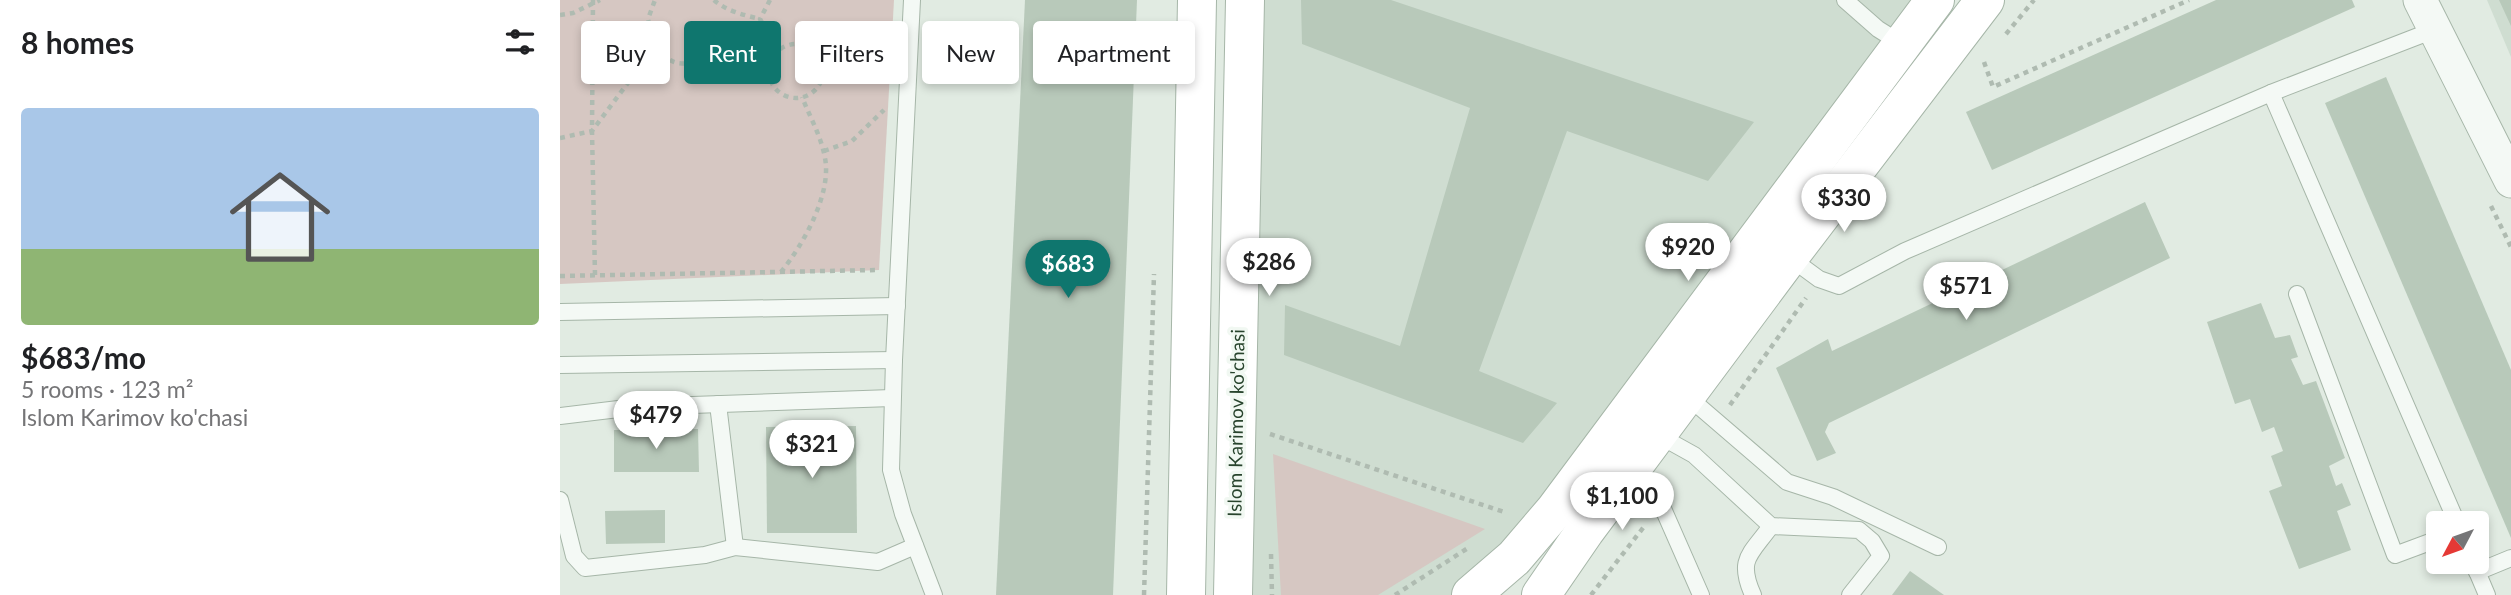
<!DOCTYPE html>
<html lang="en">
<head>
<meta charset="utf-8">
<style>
	:root { --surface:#fff; --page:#f2f2f2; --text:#202124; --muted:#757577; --accent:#0f766e }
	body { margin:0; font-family:Lato,sans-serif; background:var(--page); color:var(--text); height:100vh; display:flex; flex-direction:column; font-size:26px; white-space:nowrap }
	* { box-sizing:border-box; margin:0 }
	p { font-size:23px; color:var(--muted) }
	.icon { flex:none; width:38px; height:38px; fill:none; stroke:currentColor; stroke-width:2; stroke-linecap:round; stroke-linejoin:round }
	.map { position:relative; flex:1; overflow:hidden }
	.side { display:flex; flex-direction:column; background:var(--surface); width:560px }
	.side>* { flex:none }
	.hud { position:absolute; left:21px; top:21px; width:665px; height:63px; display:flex; gap:14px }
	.needle { width:46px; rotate:229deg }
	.fabs { position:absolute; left:1866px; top:511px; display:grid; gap:14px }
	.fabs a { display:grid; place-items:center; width:63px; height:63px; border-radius:7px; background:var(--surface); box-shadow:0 4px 10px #0003; font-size:35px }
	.price { position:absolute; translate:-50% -60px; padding:0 16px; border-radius:24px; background:#fff; color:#222; font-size:23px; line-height:46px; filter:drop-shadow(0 2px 4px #0008) }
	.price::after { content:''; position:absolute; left:50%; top:42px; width:21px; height:16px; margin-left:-10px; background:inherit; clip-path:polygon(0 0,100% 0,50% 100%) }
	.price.on { background:var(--accent); color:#fff }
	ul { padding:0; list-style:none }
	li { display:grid; align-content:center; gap:14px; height:371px; padding:0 21px }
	li span { display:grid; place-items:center; height:217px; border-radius:7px; color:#555 }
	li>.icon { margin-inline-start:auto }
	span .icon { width:126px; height:126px; fill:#fffc; stroke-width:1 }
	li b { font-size:30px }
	h2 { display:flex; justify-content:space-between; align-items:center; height:84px; padding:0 21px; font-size:30px }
	.chip { padding:0 24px; border-radius:7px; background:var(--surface); box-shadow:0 4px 10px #0003; font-size:24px; line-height:63px }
	.chip.on { background:var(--accent); color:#fff }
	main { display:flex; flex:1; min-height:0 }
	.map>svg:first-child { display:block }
</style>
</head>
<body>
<main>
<section class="side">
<h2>8 homes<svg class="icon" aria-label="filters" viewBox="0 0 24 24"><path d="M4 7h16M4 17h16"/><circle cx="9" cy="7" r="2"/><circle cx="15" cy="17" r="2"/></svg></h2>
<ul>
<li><span style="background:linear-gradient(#a9c7e8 65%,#8fb573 0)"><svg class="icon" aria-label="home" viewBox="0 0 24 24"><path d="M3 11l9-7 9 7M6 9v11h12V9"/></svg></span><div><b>$683/mo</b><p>5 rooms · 123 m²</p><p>Islom Karimov ko'chasi</p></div></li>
</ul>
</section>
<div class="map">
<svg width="1951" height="595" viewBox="0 0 1951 595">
	<rect width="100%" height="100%" fill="#e1ebe2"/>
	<g fill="#cfddd1">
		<polygon points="685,0 1375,0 911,595 673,595"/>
		<polygon points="1927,0 1951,0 1951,57"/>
	</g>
	<g fill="#d6c7c2">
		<polygon points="0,0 334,0 319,270 0,284"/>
		<polygon points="713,454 925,529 818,595 721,595"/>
	</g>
	<g fill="#b8c9ba">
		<polygon points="465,0 577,0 553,595 436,595"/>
		<polygon points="741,0 831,0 1194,122 1148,181 1007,131 919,371 997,403 963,443 724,355 725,305 840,346 910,108 742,44"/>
		<polygon points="1656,0 1792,0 1795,7 1432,170 1406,112"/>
		<polygon points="1939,0 1951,0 1951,26"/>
		<polygon points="1826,77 1951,370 1951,538 1765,103"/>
		<polygon points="1585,202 1610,258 1269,423 1265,432 1276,453 1257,461 1216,368 1268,339 1272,351"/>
		<polygon points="1701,303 1715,338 1730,335 1738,357 1731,359 1743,385 1756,381 1785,458 1769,466 1776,486 1782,483 1791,505 1777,511 1791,550 1739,569 1709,491 1722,486 1711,456 1723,451 1714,427 1702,432 1690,399 1675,404 1647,322"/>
		<polygon points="296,426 297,533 207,533 206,427"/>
		<polygon points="138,429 139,472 54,472 54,430"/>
		<polygon points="105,510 105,543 46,544 45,511"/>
		<polygon points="1350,571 1384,595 1332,595"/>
	</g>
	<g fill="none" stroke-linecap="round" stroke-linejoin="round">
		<defs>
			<g id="service">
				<polyline points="352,0 334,360 331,470 343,514 374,595"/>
				<polyline points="1285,0 1318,29 1342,44"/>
				<polyline points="1711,93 1897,523"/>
				<polyline points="1229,257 1259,279 1279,286 1345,251 1711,93 1874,30"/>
				<polyline points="1737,294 1835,555 1878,539"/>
				<polyline points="0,312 337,306"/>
				<polyline points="0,365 334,360"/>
				<polyline points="1127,396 1227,482 1273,497 1378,547"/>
				<polyline points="158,404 175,547"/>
				<polyline points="0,416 75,407 332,398"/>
				<polyline points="1098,435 1134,455 1211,526 1299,530 1312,541 1321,556 1290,595"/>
				<polyline points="1067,476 1101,504 1141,595"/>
				<polyline points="0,500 14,556 25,568 145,555 175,547 318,562 355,546"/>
				<polyline points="1913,562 1927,595"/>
				<polyline points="1917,572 1951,558"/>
				<path d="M 1193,595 C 1177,559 1190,555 1211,526"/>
			</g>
			<polyline id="minor" points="1860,0 1951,181"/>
			<g id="secondary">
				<polyline points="626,595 637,0"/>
				<polyline points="673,595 685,0"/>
				<polyline points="911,595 954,558 995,510 1375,0"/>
				<polyline points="981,595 1025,531 1229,257 1425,0"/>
			</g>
		</defs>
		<use href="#service" stroke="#a6b6a8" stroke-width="18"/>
		<use href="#minor" stroke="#a6b6a8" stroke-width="35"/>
		<use href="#secondary" stroke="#a6b6a8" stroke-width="40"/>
		<g stroke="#afbbb1" stroke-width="4.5" stroke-dasharray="5 5" stroke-linecap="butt">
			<polyline points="33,0 32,131 35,275"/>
			<path d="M 154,0 C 166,11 184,15 200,19"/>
			<polyline points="210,0 200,19 218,50"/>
			<polyline points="0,15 13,13 40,0"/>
			<polyline points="1446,34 1474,0"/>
			<circle cx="236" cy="71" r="27"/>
			<path d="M 94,48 C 102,54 108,61 118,63 C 148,67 182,47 207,33"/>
			<polyline points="1424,62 1433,87 1629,0"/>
			<polyline points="0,138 32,131 94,48 88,19 95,0"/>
			<polyline points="264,151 292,141 324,110"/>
			<polyline points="1931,206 1951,247"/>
			<path d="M 221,272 C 243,245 272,194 265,158 C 261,136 250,117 242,97"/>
			<polyline points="0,276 318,270"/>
			<polyline points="1170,405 1246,298"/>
			<polyline points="710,434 947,513"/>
			<polyline points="711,554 712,595"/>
			<polyline points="584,595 594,274"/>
			<polyline points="835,595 908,548"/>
			<polyline points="1031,595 1086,524"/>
		</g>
		<use href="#service" stroke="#f4f9f5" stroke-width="16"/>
		<use href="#minor" stroke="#f4f9f5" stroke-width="33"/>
		<use href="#secondary" stroke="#fff" stroke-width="38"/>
	</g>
	<g text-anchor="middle" stroke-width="7" stroke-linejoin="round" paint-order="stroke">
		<g font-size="19" fill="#28442d" stroke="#f1f8f2">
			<text transform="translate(676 423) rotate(-89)" y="7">Islom Karimov ko'chasi</text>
		</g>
	</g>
</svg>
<div class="fabs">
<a><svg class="needle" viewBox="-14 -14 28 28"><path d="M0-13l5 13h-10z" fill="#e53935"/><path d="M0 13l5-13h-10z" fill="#757577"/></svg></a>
</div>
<b class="price" style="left:1284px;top:234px">$330</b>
<b class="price" style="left:1128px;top:283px">$920</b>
<b class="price" style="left:709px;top:298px">$286</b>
<b class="price on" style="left:508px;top:300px">$683</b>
<b class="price" style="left:1406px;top:322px">$571</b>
<b class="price" style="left:96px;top:451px">$479</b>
<b class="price" style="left:252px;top:480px">$321</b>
<b class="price" style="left:1062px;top:532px">$1,100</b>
<div class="hud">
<a class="chip">Buy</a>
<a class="chip on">Rent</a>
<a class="chip">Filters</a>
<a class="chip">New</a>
<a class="chip">Apartment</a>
</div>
</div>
</main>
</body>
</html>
